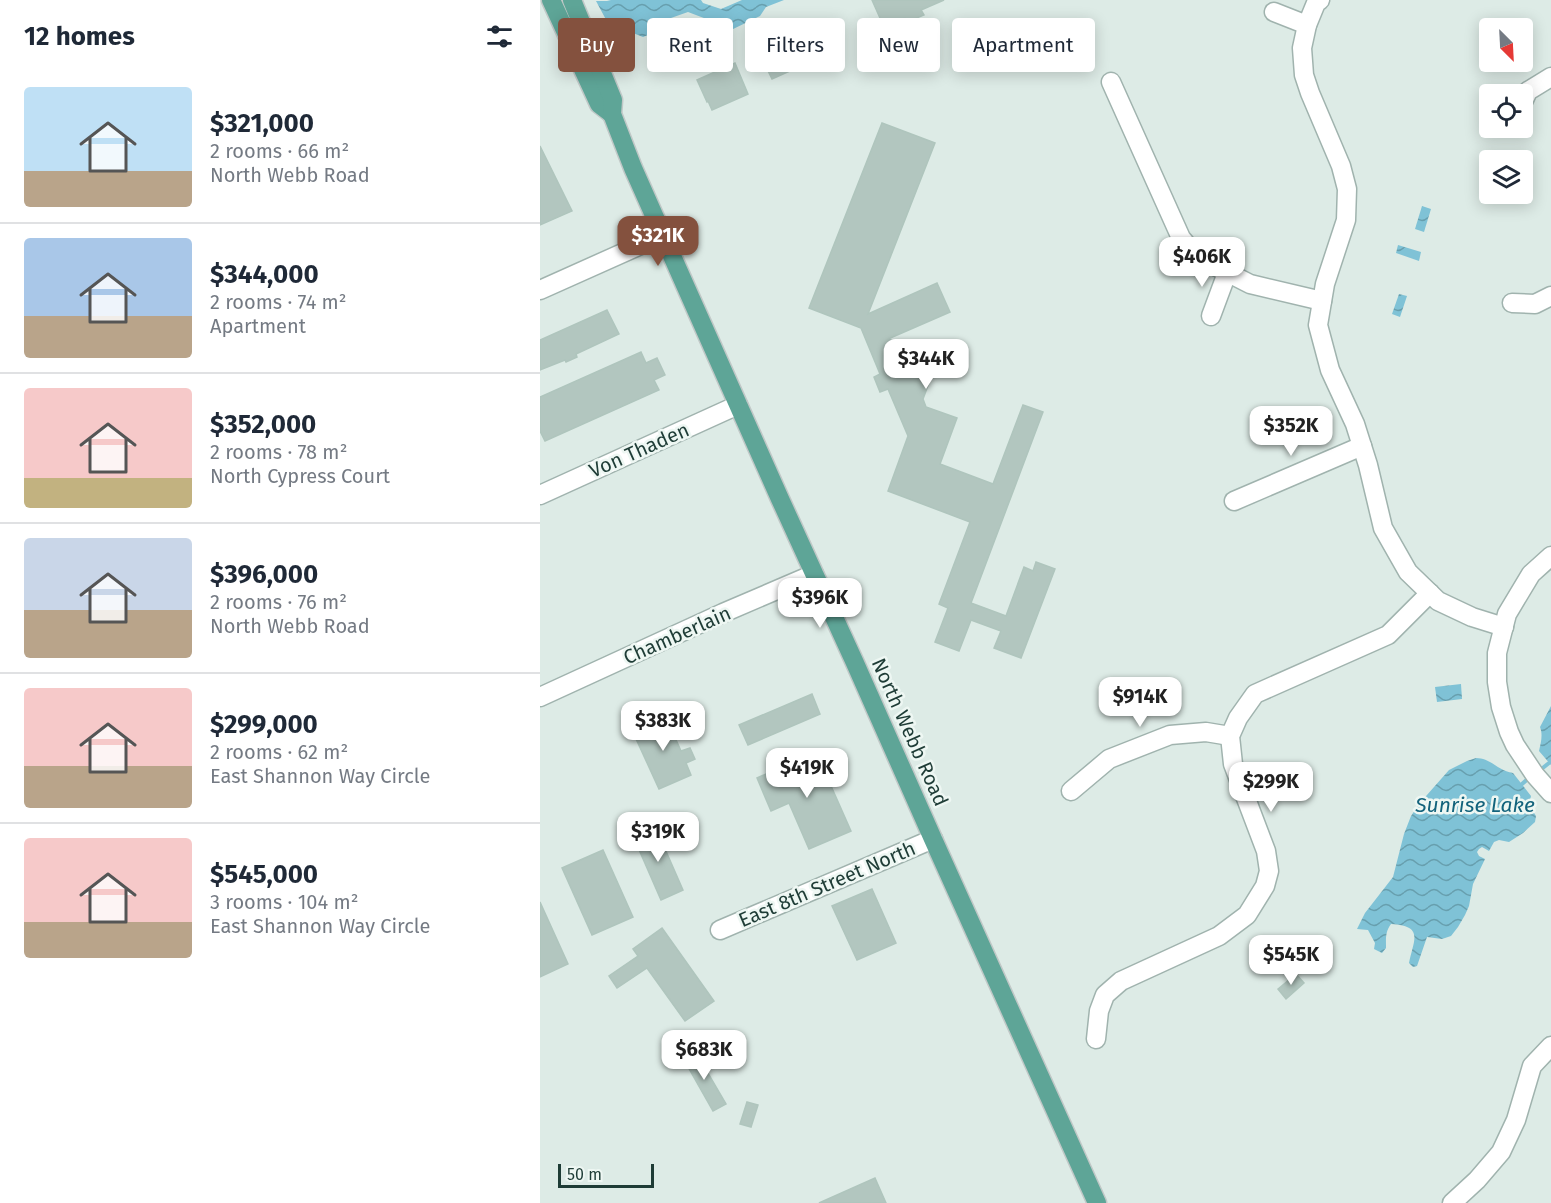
<!DOCTYPE html>
<html lang="en">
<head>
<meta charset="utf-8">
<style>
	:root { --surface:#fff; --page:#f6f6f7; --text:#1f2937; --muted:#747a83; --line:#e0e1e3; --accent:#84513e }
	body { margin:0; font-family:"Fira Sans",sans-serif; background:var(--page); color:var(--text); height:100vh; display:flex; flex-direction:column; font-size:22px; white-space:nowrap }
	* { box-sizing:border-box; margin:0 }
	p { font-size:20px; color:var(--muted) }
	.icon { flex:none; width:33px; height:33px; fill:none; stroke:currentColor; stroke-width:2; stroke-linecap:round; stroke-linejoin:round }
	.map { position:relative; flex:1; overflow:hidden }
	.details { display:flex; flex-direction:column; background:var(--surface); width:540px }
	.details>* { flex:none }
	.top-card { position:absolute; left:18px; top:18px; width:570px; height:54px; display:flex; gap:12px }
	.needle { width:39px; rotate:156deg }
	.buttons { position:absolute; left:939px; top:18px; display:grid; gap:12px }
	.buttons a { display:grid; place-items:center; width:54px; height:54px; border-radius:6px; background:var(--surface); box-shadow:0 3px 15px #0003; font-size:30px }
	.scale { position:absolute; left:18px; bottom:15px; width:96px; box-sizing:border-box; padding-left:6px; border:3px solid #1e3c36; border-top:0; font-size:16px; line-height:21px; white-space:nowrap; color:#1e3c36; -webkit-text-stroke:4px #eef7f3; paint-order:stroke }
	.price { position:absolute; translate:-50% -51px; padding:0 14px; border-radius:12px; background:#fff; color:#222; font-size:20px; line-height:39px; filter:drop-shadow(0 2px 3px #0008) }
	.price::after { content:''; position:absolute; left:50%; top:36px; width:18px; height:14px; margin-left:-9px; background:inherit; clip-path:polygon(0 0,100% 0,50% 100%) }
	.price.active { background:var(--accent); color:#fff }
	ul { padding:0; list-style:none }
	li { display:flex; align-items:center; gap:18px; height:150px; padding:0 24px }
	li+li { border-top:2px solid var(--line) }
	li span { display:grid; place-items:center; flex:none; width:168px; height:120px; border-radius:6px; color:#555 }
	li>.icon { margin-inline-start:auto }
	span .icon { width:72px; height:72px; fill:#fffc; stroke-width:1 }
	li b { font-size:26px }
	h2 { display:flex; justify-content:space-between; align-items:center; height:72px; padding:0 24px; font-size:26px }
	.chip { padding:0 21px; border-radius:6px; background:var(--surface); box-shadow:0 3px 15px #0003; font-size:21px; line-height:54px }
	.chip.active { background:var(--accent); color:#fff }
	main { display:flex; flex:1; min-height:0 }
	.map>svg:first-child { display:block }
</style>
</head>
<body>
<main>
<section class="details">
<h2>12 homes<svg class="icon" aria-label="filters" viewBox="0 0 24 24"><path d="M4 7h16M4 17h16"/><circle cx="9" cy="7" r="2"/><circle cx="15" cy="17" r="2"/></svg></h2>
<ul>
<li><span style="background:linear-gradient(#bfe0f5 70%,#b9a48a 0)"><svg class="icon" aria-label="home" viewBox="0 0 24 24"><path d="M3 11l9-7 9 7M6 9v11h12V9"/></svg></span><div><b>$321,000</b><p>2 rooms · 66 m²</p><p>North Webb Road</p></div></li>
<li><span style="background:linear-gradient(#a9c7e8 65%,#b9a48a 0)"><svg class="icon" aria-label="home" viewBox="0 0 24 24"><path d="M3 11l9-7 9 7M6 9v11h12V9"/></svg></span><div><b>$344,000</b><p>2 rooms · 74 m²</p><p>Apartment</p></div></li>
<li><span style="background:linear-gradient(#f6c9c9 75%,#c2b280 0)"><svg class="icon" aria-label="home" viewBox="0 0 24 24"><path d="M3 11l9-7 9 7M6 9v11h12V9"/></svg></span><div><b>$352,000</b><p>2 rooms · 78 m²</p><p>North Cypress Court</p></div></li>
<li><span style="background:linear-gradient(#c9d6e8 60%,#b9a48a 0)"><svg class="icon" aria-label="home" viewBox="0 0 24 24"><path d="M3 11l9-7 9 7M6 9v11h12V9"/></svg></span><div><b>$396,000</b><p>2 rooms · 76 m²</p><p>North Webb Road</p></div></li>
<li><span style="background:linear-gradient(#f6c9c9 65%,#b9a48a 0)"><svg class="icon" aria-label="home" viewBox="0 0 24 24"><path d="M3 11l9-7 9 7M6 9v11h12V9"/></svg></span><div><b>$299,000</b><p>2 rooms · 62 m²</p><p>East Shannon Way Circle</p></div></li>
<li><span style="background:linear-gradient(#f6c9c9 70%,#b9a48a 0)"><svg class="icon" aria-label="home" viewBox="0 0 24 24"><path d="M3 11l9-7 9 7M6 9v11h12V9"/></svg></span><div><b>$545,000</b><p>3 rooms · 104 m²</p><p>East Shannon Way Circle</p></div></li>
</ul>
</section>
<div class="map">
<svg width="1011" height="1203" viewBox="0 0 1011 1203">
	<defs>
		<pattern id="water-waves" width="16" height="10" patternUnits="userSpaceOnUse" patternTransform="scale(1.5)"><rect width="16" height="10" fill="#7fc2d6"/><path d="M0 5q4-4 8 0t8 0" fill="none" stroke="#679fae"/></pattern>
	</defs>
	<rect width="100%" height="100%" fill="#ddebe6"/>
	<g fill="url(#water-waves)">
		<polygon points="71,0 161,0 163,3 181,9 202,0 244,0 226,7 220,16 189,31 179,27 177,23 148,12 131,18 128,27 103,37 93,33 89,27 83,25 71,29 56,1 67,1"/>
		<polygon points="882,206 891,209 884,232 875,229"/>
		<polygon points="858,245 881,252 879,261 856,253"/>
		<polygon points="859,294 867,296 860,317 852,314"/>
		<polygon points="921,684 922,699 897,702 895,687"/>
		<path d="M 1011,706 L 1011,765 L 999,751 C 1001,742 1003,735 1000,727 Z"/>
		<path d="M 936,758 C 951,758 958,771 973,773 L 991,796 L 989,805 L 996,816 L 995,822 L 983,833 L 969,842 L 959,840 L 954,842 L 949,851 L 942,847 L 939,849 L 937,852 L 939,856 L 945,859 L 933,884 L 929,906 L 925,915 L 918,927 L 911,936 L 902,939 L 887,937 L 877,966 L 873,967 L 869,963 C 874,939 884,926 851,924 C 845,932 846,939 846,948 L 842,953 L 834,949 L 835,943 L 828,930 L 817,929 L 825,913 L 853,877 L 864,834 L 871,816 L 879,804 L 909,770 L 927,761 Z"/>
	</g>
	<g fill="none" stroke-linecap="round" stroke-linejoin="round">
		<g stroke="#7fc2d6" stroke-width="4">
			<polyline points="999,771 1009,763"/>
			<polyline points="982,784 990,777"/>
		</g>
	</g>
	<g fill="#b2c6bf" stroke="#afc5bd" stroke-width="1.5">
		<polygon points="332,0 404,0 381,10 384,15 367,22 365,18 344,27"/>
		<polygon points="244,36 259,67 232,79 217,48"/>
		<polygon points="195,63 208,94 172,110 168,101 167,102 157,80"/>
		<polygon points="342,123 395,143 328,314 397,283 410,312 348,339 389,354 396,351 401,365 395,367 383,399 386,407 417,418 400,464 453,484 483,405 503,412 431,603 466,616 484,567 493,571 496,562 515,569 481,658 454,648 461,631 431,620 419,651 395,642 408,608 399,604 430,522 348,491 368,436 348,389 340,392 334,377 340,374 321,328 269,308"/>
		<polygon points="0,146 32,211 0,225"/>
		<polygon points="67,310 79,334 36,354 37,357 26,362 25,360 0,370 0,340"/>
		<polygon points="101,352 106,363 117,358 125,375 114,380 119,390 5,441 0,431 0,397"/>
		<polygon points="272,694 280,714 208,745 199,725"/>
		<polygon points="125,715 141,751 150,748 155,759 146,763 151,775 119,789 92,730"/>
		<polygon points="276,752 311,831 269,849 249,803 231,811 217,778"/>
		<polygon points="115,826 143,890 121,900 93,836"/>
		<polygon points="63,850 93,917 52,935 22,868"/>
		<polygon points="332,889 356,943 317,960 292,906"/>
		<polygon points="0,902 28,964 0,977"/>
		<polygon points="122,928 174,1001 145,1021 107,968 77,988 69,976 98,956 93,949"/>
		<polygon points="756,974 764,983 746,999 738,989"/>
		<polygon points="155,1051 186,1104 173,1111 143,1058"/>
		<polygon points="207,1102 218,1105 211,1127 200,1124"/>
		<polygon points="335,1178 346,1203 279,1203"/>
	</g>
	<g fill="none" stroke-linecap="round" stroke-linejoin="round">
		<defs>
			<g id="minor">
				<polyline points="780,0 776,3 767,25 762,48 764,75 770,93 801,166 807,189 806,220 785,284 778,325 790,370 815,424 828,465 843,528 868,572 898,601 932,617 964,627"/>
				<polyline points="734,12 767,25"/>
				<polyline points="571,82 641,238 657,257 710,284 782,301"/>
				<polyline points="982,104 988,91 1011,77"/>
				<polyline points="0,290 123,235"/>
				<polyline points="972,303 995,304 1011,296"/>
				<polyline points="671,316 687,273"/>
				<polyline points="0,495 198,405"/>
				<polyline points="694,501 822,446"/>
				<polyline points="1011,556 991,574 967,614 957,653 957,682 961,707 969,732 975,745 995,775 1011,793"/>
				<polyline points="0,697 183,613 274,574"/>
				<polyline points="531,791 569,759 630,735 666,732 690,736"/>
				<polyline points="180,930 393,839"/>
				<polyline points="556,1039 559,1011 565,995 581,981 679,936 707,915 725,886 729,871 726,851 693,764 690,736 698,718 715,694 848,635 890,593"/>
				<polyline points="912,1203 937,1180 961,1152 976,1120 992,1066 1011,1046"/>
			</g>
			<g id="major">
				<polyline points="11,0 59,104 72,114"/>
				<polyline points="32,0 73,100 72,114 93,168 240,499 315,663 393,839 557,1203"/>
			</g>
		</defs>
		<use href="#minor" stroke="#a0b3ae" stroke-width="21"/>
		<use href="#major" stroke="#c0c8c7" stroke-width="21"/>
		<use href="#minor" stroke="#fff" stroke-width="18"/>
		<use href="#major" stroke="#5ea597" stroke-width="18"/>
	</g>
	<g text-anchor="middle" stroke-width="5" stroke-linejoin="round" paint-order="stroke">
		<g font-size="20" fill="#1e3c36" stroke="#eef7f3">
			<text transform="translate(99 450) rotate(-24)" y="7">Von Thaden</text>
			<text transform="translate(137 635) rotate(-24)" y="7">Chamberlain</text>
			<text transform="translate(370 732) rotate(66)" y="7">North Webb Road</text>
			<text transform="translate(287 884) rotate(-23)" y="7">East 8th Street North</text>
		</g>
		<g font-size="21" font-style="italic" fill="#13637c" stroke="#eef7f3">
			<text x="935" y="812">Sunrise Lake</text>
		</g>
	</g>
</svg>
<div class="buttons">
<a><svg class="needle" viewBox="-14 -14 28 28"><path d="M0-13l5 13h-10z" fill="#e53935"/><path d="M0 13l5-13h-10z" fill="#747a83"/></svg></a>
<a><svg class="icon" aria-label="locate" viewBox="0 0 24 24"><circle cx="12" cy="12" r="6"/><path d="M12 2v4M12 18v4M2 12h4M18 12h4"/></svg></a>
<a><svg class="icon" aria-label="layers" viewBox="0 0 24 24"><path d="M12 4l9 5-9 5-9-5zM3 14l9 5 9-5"/></svg></a>
</div>
<div class="scale">50 m</div>
<b class="price active" style="left:118px;top:267px">$321K</b>
<b class="price" style="left:662px;top:288px">$406K</b>
<b class="price" style="left:386px;top:390px">$344K</b>
<b class="price" style="left:751px;top:457px">$352K</b>
<b class="price" style="left:280px;top:629px">$396K</b>
<b class="price" style="left:600px;top:728px">$914K</b>
<b class="price" style="left:123px;top:752px">$383K</b>
<b class="price" style="left:267px;top:799px">$419K</b>
<b class="price" style="left:731px;top:813px">$299K</b>
<b class="price" style="left:118px;top:863px">$319K</b>
<b class="price" style="left:751px;top:986px">$545K</b>
<b class="price" style="left:164px;top:1081px">$683K</b>
<div class="top-card">
<a class="chip active">Buy</a>
<a class="chip">Rent</a>
<a class="chip">Filters</a>
<a class="chip">New</a>
<a class="chip">Apartment</a>
</div>
</div>
</main>
</body>
</html>
